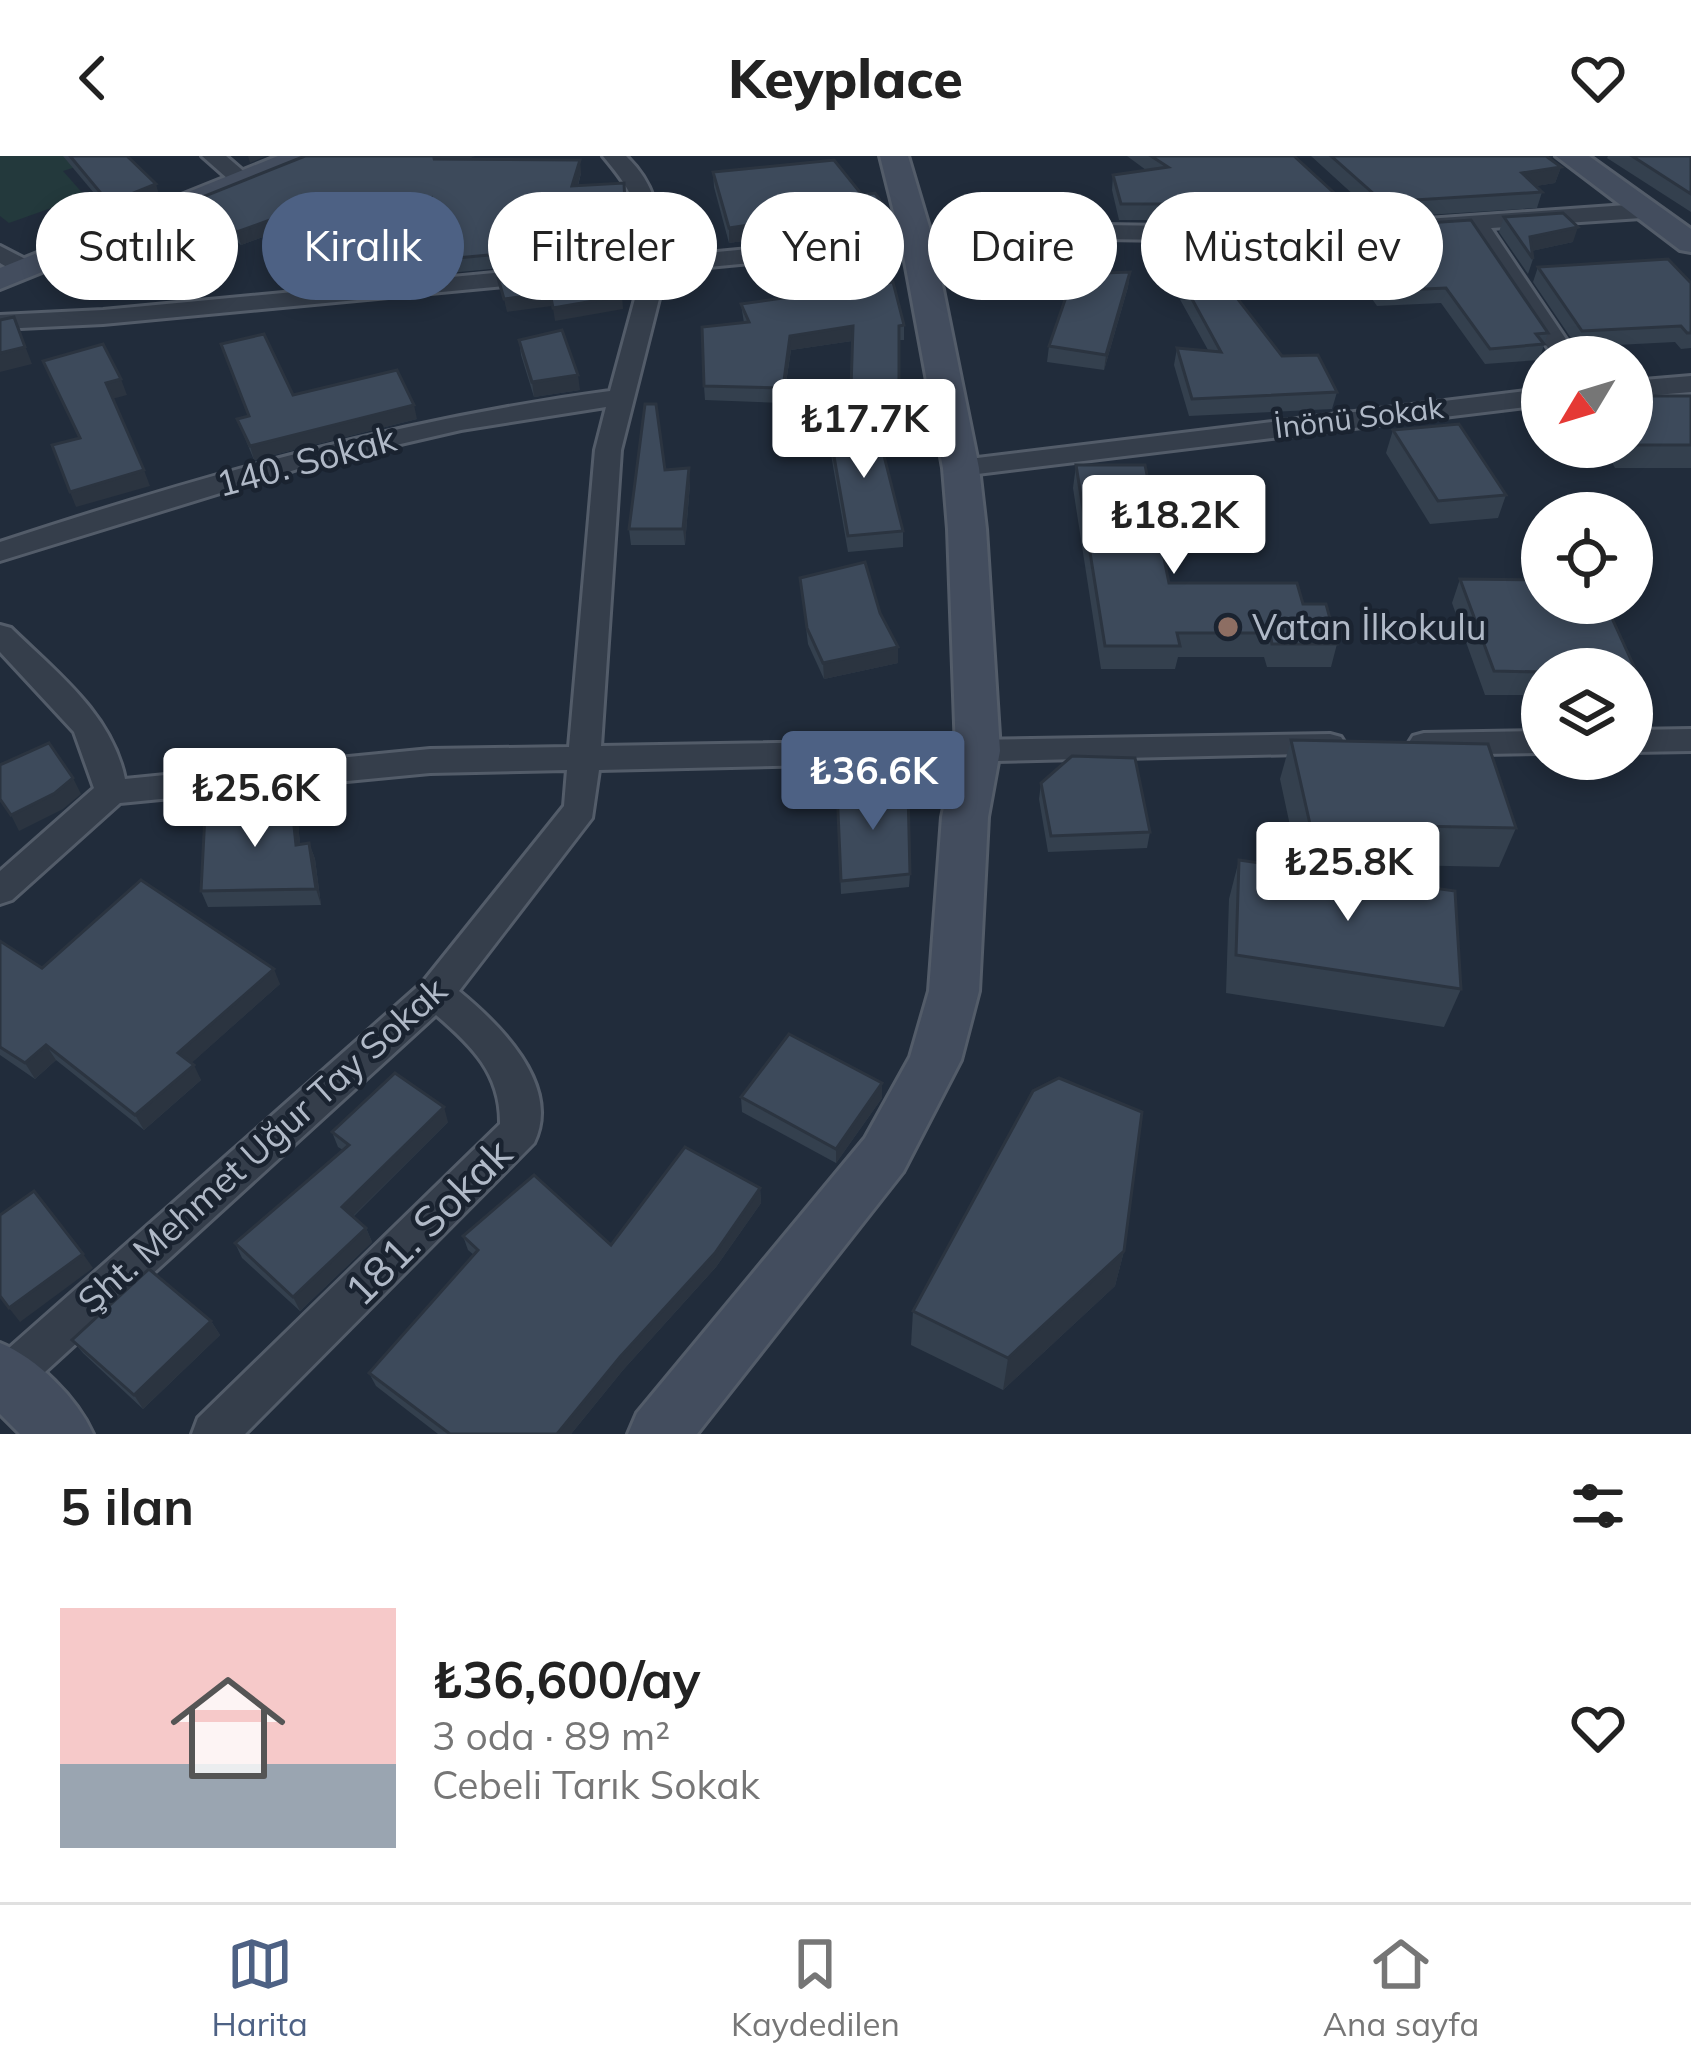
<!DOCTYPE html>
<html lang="tr">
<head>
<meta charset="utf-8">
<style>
	:root { --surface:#fff; --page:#f6f6f6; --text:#222; --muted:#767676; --line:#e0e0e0; --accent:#4d6184 }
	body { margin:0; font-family:Mulish,sans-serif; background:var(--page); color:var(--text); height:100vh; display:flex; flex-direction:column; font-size:45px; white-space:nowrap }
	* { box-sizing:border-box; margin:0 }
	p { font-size:39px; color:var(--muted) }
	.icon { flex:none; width:66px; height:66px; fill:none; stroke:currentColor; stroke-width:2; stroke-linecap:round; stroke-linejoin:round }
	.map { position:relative; height:1278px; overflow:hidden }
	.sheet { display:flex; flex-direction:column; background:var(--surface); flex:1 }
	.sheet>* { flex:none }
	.banner { position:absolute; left:36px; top:36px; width:1620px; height:108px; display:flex; gap:24px }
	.needle { width:78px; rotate:232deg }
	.tools { position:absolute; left:1521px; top:180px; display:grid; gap:24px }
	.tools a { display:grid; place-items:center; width:132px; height:132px; border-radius:50%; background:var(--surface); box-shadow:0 6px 18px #0003; font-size:60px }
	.price { position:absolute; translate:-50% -102px; padding:0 27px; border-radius:12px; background:#fff; color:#222; font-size:39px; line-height:78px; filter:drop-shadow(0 3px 6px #0008) }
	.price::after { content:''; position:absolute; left:50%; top:72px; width:36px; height:27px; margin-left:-18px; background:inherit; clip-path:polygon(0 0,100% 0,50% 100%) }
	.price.selected { background:var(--accent); color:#fff }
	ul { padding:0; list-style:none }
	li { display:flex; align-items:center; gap:36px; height:300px; padding:0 60px }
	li+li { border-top:3px solid var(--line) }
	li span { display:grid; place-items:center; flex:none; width:336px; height:240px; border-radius:0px; color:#555 }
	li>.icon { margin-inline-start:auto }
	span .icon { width:144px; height:144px; fill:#fffc; stroke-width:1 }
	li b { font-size:51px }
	h2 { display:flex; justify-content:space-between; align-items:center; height:144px; padding:0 60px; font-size:51px }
	.tag { padding:0 42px; border-radius:54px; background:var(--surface); box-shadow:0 6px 18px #0003; font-size:42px; line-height:108px }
	.tag.selected { background:var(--accent); color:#fff }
	header { display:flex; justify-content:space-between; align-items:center; height:156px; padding:0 60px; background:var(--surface); font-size:54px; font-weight:800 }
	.dock { display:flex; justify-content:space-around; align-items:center; height:168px; border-top:3px solid var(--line); background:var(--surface); font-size:33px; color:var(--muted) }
	.dock a { display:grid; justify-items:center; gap:6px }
	.dock .selected { color:var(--accent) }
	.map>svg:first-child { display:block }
</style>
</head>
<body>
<header><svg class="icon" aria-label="back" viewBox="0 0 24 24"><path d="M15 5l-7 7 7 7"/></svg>Keyplace<svg class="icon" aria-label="heart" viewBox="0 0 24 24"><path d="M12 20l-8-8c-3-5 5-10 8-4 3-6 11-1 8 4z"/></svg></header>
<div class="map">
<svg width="1691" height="1278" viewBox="0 0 1691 1278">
	<rect width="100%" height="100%" fill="#212c3b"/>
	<polygon fill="#23393c" points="0,0 110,0 63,15 85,40 9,67 0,60"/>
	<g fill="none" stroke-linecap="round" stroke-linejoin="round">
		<defs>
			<g id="street">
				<polygon points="202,0 226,0 255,25 252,30 236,30"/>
				<path d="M 603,0 L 626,0 C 657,29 659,60 665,101 L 917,77 L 1102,69 L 1299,72 L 1641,48 L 1652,55 L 1641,62 L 1491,72 L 1578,201 L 1554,201 L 1469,74 L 1299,86 L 1102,83 L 917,91 L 666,115 L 621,294 L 601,590 L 1330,578 L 1341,581 L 1346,589 L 1341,597 L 599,614 L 592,662 L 459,835 C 499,868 562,929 534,987 L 245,1278 L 192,1278 L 198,1262 L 500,968 C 501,918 472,890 436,859 L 22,1237 L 7,1243 L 0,1240 L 0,1200 L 423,826 L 564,650 L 567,614 L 430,617 L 120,647 L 12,744 L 0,748 L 0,715 L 94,632 L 74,576 L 0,496 L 0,469 L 11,472 C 55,515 112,558 125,623 L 430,593 L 569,591 L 595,294 L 606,251 L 461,274 L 314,308 L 0,405 L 0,386 C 200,320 401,263 610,235 L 642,117 L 103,168 L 0,173 L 0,159 L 103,154 L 642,103 C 635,48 640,44 603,0 Z"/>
				<polygon points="0,90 33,107 33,117 17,117 0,107"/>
				<polygon points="1691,220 1691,236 1632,241 1632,225"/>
				<polygon points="1542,233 1542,249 961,320 948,312 961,304"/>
				<polygon points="1691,573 1691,595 1632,596 1632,574"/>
				<polygon points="1542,575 1542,597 1424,599 1413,596 1408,588 1413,580 1424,577"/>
			</g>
			<g id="secondary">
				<polygon points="278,0 318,0 314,6 0,133 0,112"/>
				<polygon points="880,0 908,0 933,84 979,312 986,373 1000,595 988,661 979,835 961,904 903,1016 697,1278 628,1278 637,1257 865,982 910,901 929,835 942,661 956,595 948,373 943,312 901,84"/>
				<polygon points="1556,0 1589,0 1691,73 1691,96 1680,94"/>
				<path d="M 0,1187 C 37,1202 77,1242 93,1278 L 20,1278 L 0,1258 Z"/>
			</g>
		</defs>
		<use href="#street" stroke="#535c69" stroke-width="6"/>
		<use href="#secondary" stroke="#535c69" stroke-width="6"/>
		<use href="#street" fill="#353e4b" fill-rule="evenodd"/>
		<use href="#secondary" fill="#434d5e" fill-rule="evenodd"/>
	</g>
	<g fill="#34404e">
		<polygon points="63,0 127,0 160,43 114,61"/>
		<polygon points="475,0 467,3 581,17 578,30 624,27 629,100 427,119 425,105 429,57 323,95 293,70 241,89 232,82 101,130 133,77 130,70"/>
		<polygon points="1127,0 1294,0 1345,47 1342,64 1317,64 1313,57 1266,64 1119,64 1112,34 1113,19 1146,14"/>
		<polygon points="1311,0 1546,0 1561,11 1555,27 1535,30 1542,36 1537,52 1379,62"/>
		<polygon points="1608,0 1691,0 1691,56 1607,2"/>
		<polygon points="713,16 862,39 891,60 891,75 810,83 808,75 729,87 714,31"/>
		<polygon points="1504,61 1573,86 1531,95 1533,103 1528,118 1499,76"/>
		<polygon points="1338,73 1548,177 1539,204 1485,208 1441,147 1377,150 1334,88"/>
		<polygon points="1538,111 1691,127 1691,192 1681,193 1675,186 1577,191 1533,126"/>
		<polygon points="1175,112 1282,200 1337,236 1332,253 1189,260 1174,209 1177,192 1208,194 1172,129"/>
		<polygon points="1130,116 1128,131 1104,214 1047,206 1049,190"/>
		<polygon points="741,148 904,169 904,184 899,184 899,247 851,246 852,185 791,194 783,247 705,244 704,230 744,167"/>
		<polygon points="519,184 580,234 534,241 521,199"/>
		<polygon points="221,188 293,239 417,263 254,304 237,263 248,260"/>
		<polygon points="1632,240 1691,240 1691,312 1615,312 1604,291 1632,291"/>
		<polygon points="829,272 903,375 903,391 848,396 829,287"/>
		<polygon points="1393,274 1506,339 1498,362 1430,368 1386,297"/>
		<polygon points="1076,309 1169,427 1303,448 1337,488 1331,511 1267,511 1264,501 1178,501 1175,513 1101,513 1073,332"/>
		<polygon points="665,314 690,328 685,389 631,389 629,373"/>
		<polygon points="800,422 898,507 824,523 808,488"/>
		<polygon points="1460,423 1542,424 1542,447 1605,447 1637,517 1632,528 1632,513 1542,513 1542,539 1485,539 1452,447"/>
		<polygon points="1291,584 1516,672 1499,711 1298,707 1280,623"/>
		<polygon points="1041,627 1150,676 1147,692 1048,696 1039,643"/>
		<polygon points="837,633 910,718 909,731 841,738"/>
		<polygon points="297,657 300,688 309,687 315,703 321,749 208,751 201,735"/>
		<polygon points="1239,704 1461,833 1444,871 1226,837 1229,743"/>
		<polygon points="0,785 42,812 280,828 191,907 201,924 144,974 56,904 35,923 0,899"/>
		<polygon points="882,927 882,942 836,1007 742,956 741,941"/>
		<polygon points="448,966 353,1061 366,1072 372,1086 300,1155 242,1102 235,1087 343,994 338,991 332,976"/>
		<polygon points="760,1032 761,1047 716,1111 623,1214 571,1278 438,1278 376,1230 369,1217 474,1099 468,1094 463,1080 611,1089"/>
		<polygon points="1124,1095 1115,1130 1003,1234 911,1189 913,1155"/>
		<polygon points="211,1165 220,1179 143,1253 83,1197 72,1184"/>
	</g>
	<g fill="#2b3440">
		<polygon points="248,0 266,0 250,7"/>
		<polygon points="440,0 475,0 435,16 433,3"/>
		<polygon points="580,4 581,17 574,43 572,30"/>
		<polygon points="1561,11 1555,27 1517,33 1522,17"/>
		<polygon points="156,28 160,43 114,61 109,47"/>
		<polygon points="1316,41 1313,57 1266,64 1269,48"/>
		<polygon points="431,42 433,55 323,95 319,82"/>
		<polygon points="289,57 293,70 241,89 237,76"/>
		<polygon points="808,60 808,75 729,87 729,72"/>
		<polygon points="229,69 232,82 101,130 97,116"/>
		<polygon points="1578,71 1573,86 1527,96 1530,81"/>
		<polygon points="1130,116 1128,131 1104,214 1106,199"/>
		<polygon points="550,137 552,150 507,156 504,143"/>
		<polygon points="622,140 623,153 555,165 553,152"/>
		<polygon points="14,161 32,208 0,216 0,197"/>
		<polygon points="853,170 852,185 791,194 783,247 783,232 790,180"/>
		<polygon points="578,219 580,234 534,241 532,226"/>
		<polygon points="121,223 127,239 112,243 106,227"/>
		<polygon points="414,249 417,263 254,304 250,290"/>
		<polygon points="689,312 690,328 685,389 683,373"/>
		<polygon points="144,314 150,330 76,351 70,336"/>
		<polygon points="898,491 898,507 824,523 823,507"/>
		<polygon points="73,622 81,638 63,653 19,675 11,659"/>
		<polygon points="291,641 297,657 302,705 296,689"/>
		<polygon points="309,687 315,703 321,749 316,733"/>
		<polygon points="274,813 280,828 186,912 178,897"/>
		<polygon points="46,889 56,904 35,923 25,907"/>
		<polygon points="194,909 201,924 144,974 135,959"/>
		<polygon points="882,927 882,942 836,1007 836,993"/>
		<polygon points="444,951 448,966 348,1065 342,1051"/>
		<polygon points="760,1032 761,1047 716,1111 623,1214 571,1278 557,1278"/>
		<polygon points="366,1072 372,1086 300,1155 293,1141"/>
		<polygon points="1124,1095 1115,1130 1003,1234 1008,1202"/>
		<polygon points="83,1098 93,1112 20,1166 9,1152"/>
		<polygon points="211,1165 220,1179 143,1253 134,1239"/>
	</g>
	<g fill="#3d4a5b" stroke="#2b3440" stroke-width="3">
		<polygon points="70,0 127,0 156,28 109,47"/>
		<polygon points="305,0 440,0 433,3 580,4 572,30 624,27 627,86 425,105 431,42 319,82 289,57 237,76 229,69 97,116 135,74 130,70"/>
		<polygon points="1151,0 1294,0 1345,47 1321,48 1316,41 1269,48 1121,48 1113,19 1168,11"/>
		<polygon points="1331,0 1546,0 1561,11 1522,17 1542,36 1383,46"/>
		<polygon points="1632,0 1691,0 1691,38"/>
		<polygon points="834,4 862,39 875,37 891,60 810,68 808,60 729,72 713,16"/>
		<polygon points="1563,57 1578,71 1530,81 1533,103 1504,61"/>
		<polygon points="1471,64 1548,177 1536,178 1544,188 1490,193 1446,132 1381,135 1338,73"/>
		<polygon points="1668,103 1691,127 1691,177 1687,177 1681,170 1582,175 1538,111"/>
		<polygon points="609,111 622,140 553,152 550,137 504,143 498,122"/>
		<polygon points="1213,111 1282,200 1318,199 1337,236 1192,243 1177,192 1221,196 1175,112"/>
		<polygon points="1130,116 1106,199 1049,190 1074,118"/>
		<polygon points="893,126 904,169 899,170 899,232 851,232 853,170 790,180 783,232 704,230 702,171 749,166 741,148"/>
		<polygon points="14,161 25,191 0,197 0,164"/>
		<polygon points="562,174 578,219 532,226 519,184"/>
		<polygon points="264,178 293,239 397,214 414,249 250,290 237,263 249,260 221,188"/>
		<polygon points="103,188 121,223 106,227 144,314 70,336 52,289 80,282 43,205"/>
		<rect x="1632" y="240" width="59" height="49"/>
		<polygon points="645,248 656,248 665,314 689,312 683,373 629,373"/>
		<polygon points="876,268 903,375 848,380 829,272"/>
		<polygon points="1459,268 1506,339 1438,345 1393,274"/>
		<polygon points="1076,309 1145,309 1169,427 1297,427 1303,448 1326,448 1337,488 1272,488 1270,477 1177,477 1180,490 1105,490"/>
		<polygon points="865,406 880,457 898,491 823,507 807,472 800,422"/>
		<polygon points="1460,423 1542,424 1542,447 1605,447 1637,517 1632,517 1632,513 1542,513 1542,516 1494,515"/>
		<polygon points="1291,584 1488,588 1516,672 1310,668"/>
		<polygon points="49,587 73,622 55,637 11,659 0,643 0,609"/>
		<polygon points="1072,600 1135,602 1150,676 1051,680 1041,627"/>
		<polygon points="837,633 908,634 910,718 841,725"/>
		<polygon points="291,641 296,689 309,687 316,733 201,735 205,658"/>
		<polygon points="1239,704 1455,735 1461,833 1236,799"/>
		<polygon points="141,724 274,813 178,897 194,909 135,959 46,889 25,907 0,891 0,785 42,812"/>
		<polygon points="789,878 882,927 836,993 741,941"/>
		<polygon points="395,917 444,951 342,1051 366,1072 293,1141 235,1087 349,989 332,976"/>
		<polygon points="1059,922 1142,956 1124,1095 1008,1202 913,1155 1033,935"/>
		<polygon points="685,991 760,1032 715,1097 620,1201 557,1278 450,1278 369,1217 478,1094 463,1080 534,1019 611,1089"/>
		<polygon points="34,1035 83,1098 9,1152 0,1140 0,1059"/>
		<polygon points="149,1113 211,1165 134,1239 72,1184"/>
	</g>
	<circle fill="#8d6e63" stroke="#1a2330" stroke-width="4.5" cx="1228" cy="471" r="12"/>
	<g text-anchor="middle" stroke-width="9" stroke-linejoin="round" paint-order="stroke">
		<g font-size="30" fill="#b0b9c7" stroke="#1a2330">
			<text transform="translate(1359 262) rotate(-7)" y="10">İnönü Sokak</text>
		</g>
		<g font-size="36" fill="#b0b9c7" stroke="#1a2330">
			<text transform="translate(306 305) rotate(-15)" y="13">140. Sokak</text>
			<text transform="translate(262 989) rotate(-42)" y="13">Şht. Mehmet Uğur Tay Sokak</text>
		</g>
		<g font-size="36" fill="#b0b9c7" stroke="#1a2330" text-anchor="start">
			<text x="1252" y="484">Vatan İlkokulu</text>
		</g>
		<g font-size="42" fill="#b0b9c7" stroke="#1a2330">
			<text transform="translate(428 1066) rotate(-45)" y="15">181. Sokak</text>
		</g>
	</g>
</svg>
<div class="tools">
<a><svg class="needle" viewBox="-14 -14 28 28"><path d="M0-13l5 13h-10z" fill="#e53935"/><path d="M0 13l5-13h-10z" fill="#767676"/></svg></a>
<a><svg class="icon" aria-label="locate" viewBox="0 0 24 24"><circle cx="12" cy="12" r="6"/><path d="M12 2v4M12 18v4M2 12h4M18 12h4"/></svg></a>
<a><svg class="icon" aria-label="layers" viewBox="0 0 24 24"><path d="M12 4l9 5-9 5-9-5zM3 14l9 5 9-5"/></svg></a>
</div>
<b class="price" style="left:864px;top:325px">₺17.7K</b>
<b class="price" style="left:1174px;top:421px">₺18.2K</b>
<b class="price selected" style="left:873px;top:677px">₺36.6K</b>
<b class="price" style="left:255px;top:694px">₺25.6K</b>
<b class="price" style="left:1348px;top:768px">₺25.8K</b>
<div class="banner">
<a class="tag">Satılık</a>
<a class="tag selected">Kiralık</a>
<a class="tag">Filtreler</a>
<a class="tag">Yeni</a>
<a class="tag">Daire</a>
<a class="tag">Müstakil ev</a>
</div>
</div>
<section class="sheet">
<h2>5 ilan<svg class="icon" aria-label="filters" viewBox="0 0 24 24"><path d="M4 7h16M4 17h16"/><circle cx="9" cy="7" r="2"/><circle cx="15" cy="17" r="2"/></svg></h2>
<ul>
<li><span style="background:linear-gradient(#f6c9c9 65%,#9aa5b1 0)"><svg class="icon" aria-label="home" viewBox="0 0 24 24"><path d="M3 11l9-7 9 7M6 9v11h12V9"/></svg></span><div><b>₺36,600/ay</b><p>3 oda · 89 m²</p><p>Cebeli Tarık Sokak</p></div><svg class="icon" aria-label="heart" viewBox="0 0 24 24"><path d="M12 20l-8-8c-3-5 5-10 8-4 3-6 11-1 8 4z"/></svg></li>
</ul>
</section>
<nav class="dock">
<a class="selected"><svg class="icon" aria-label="map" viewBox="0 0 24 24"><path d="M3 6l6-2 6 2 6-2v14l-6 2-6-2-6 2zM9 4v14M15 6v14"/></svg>Harita</a>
<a><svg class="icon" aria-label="saved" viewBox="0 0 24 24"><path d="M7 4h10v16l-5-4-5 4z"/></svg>Kaydedilen</a>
<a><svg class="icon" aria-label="home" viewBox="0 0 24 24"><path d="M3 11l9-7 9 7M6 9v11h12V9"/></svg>Ana sayfa</a>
</nav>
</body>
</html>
